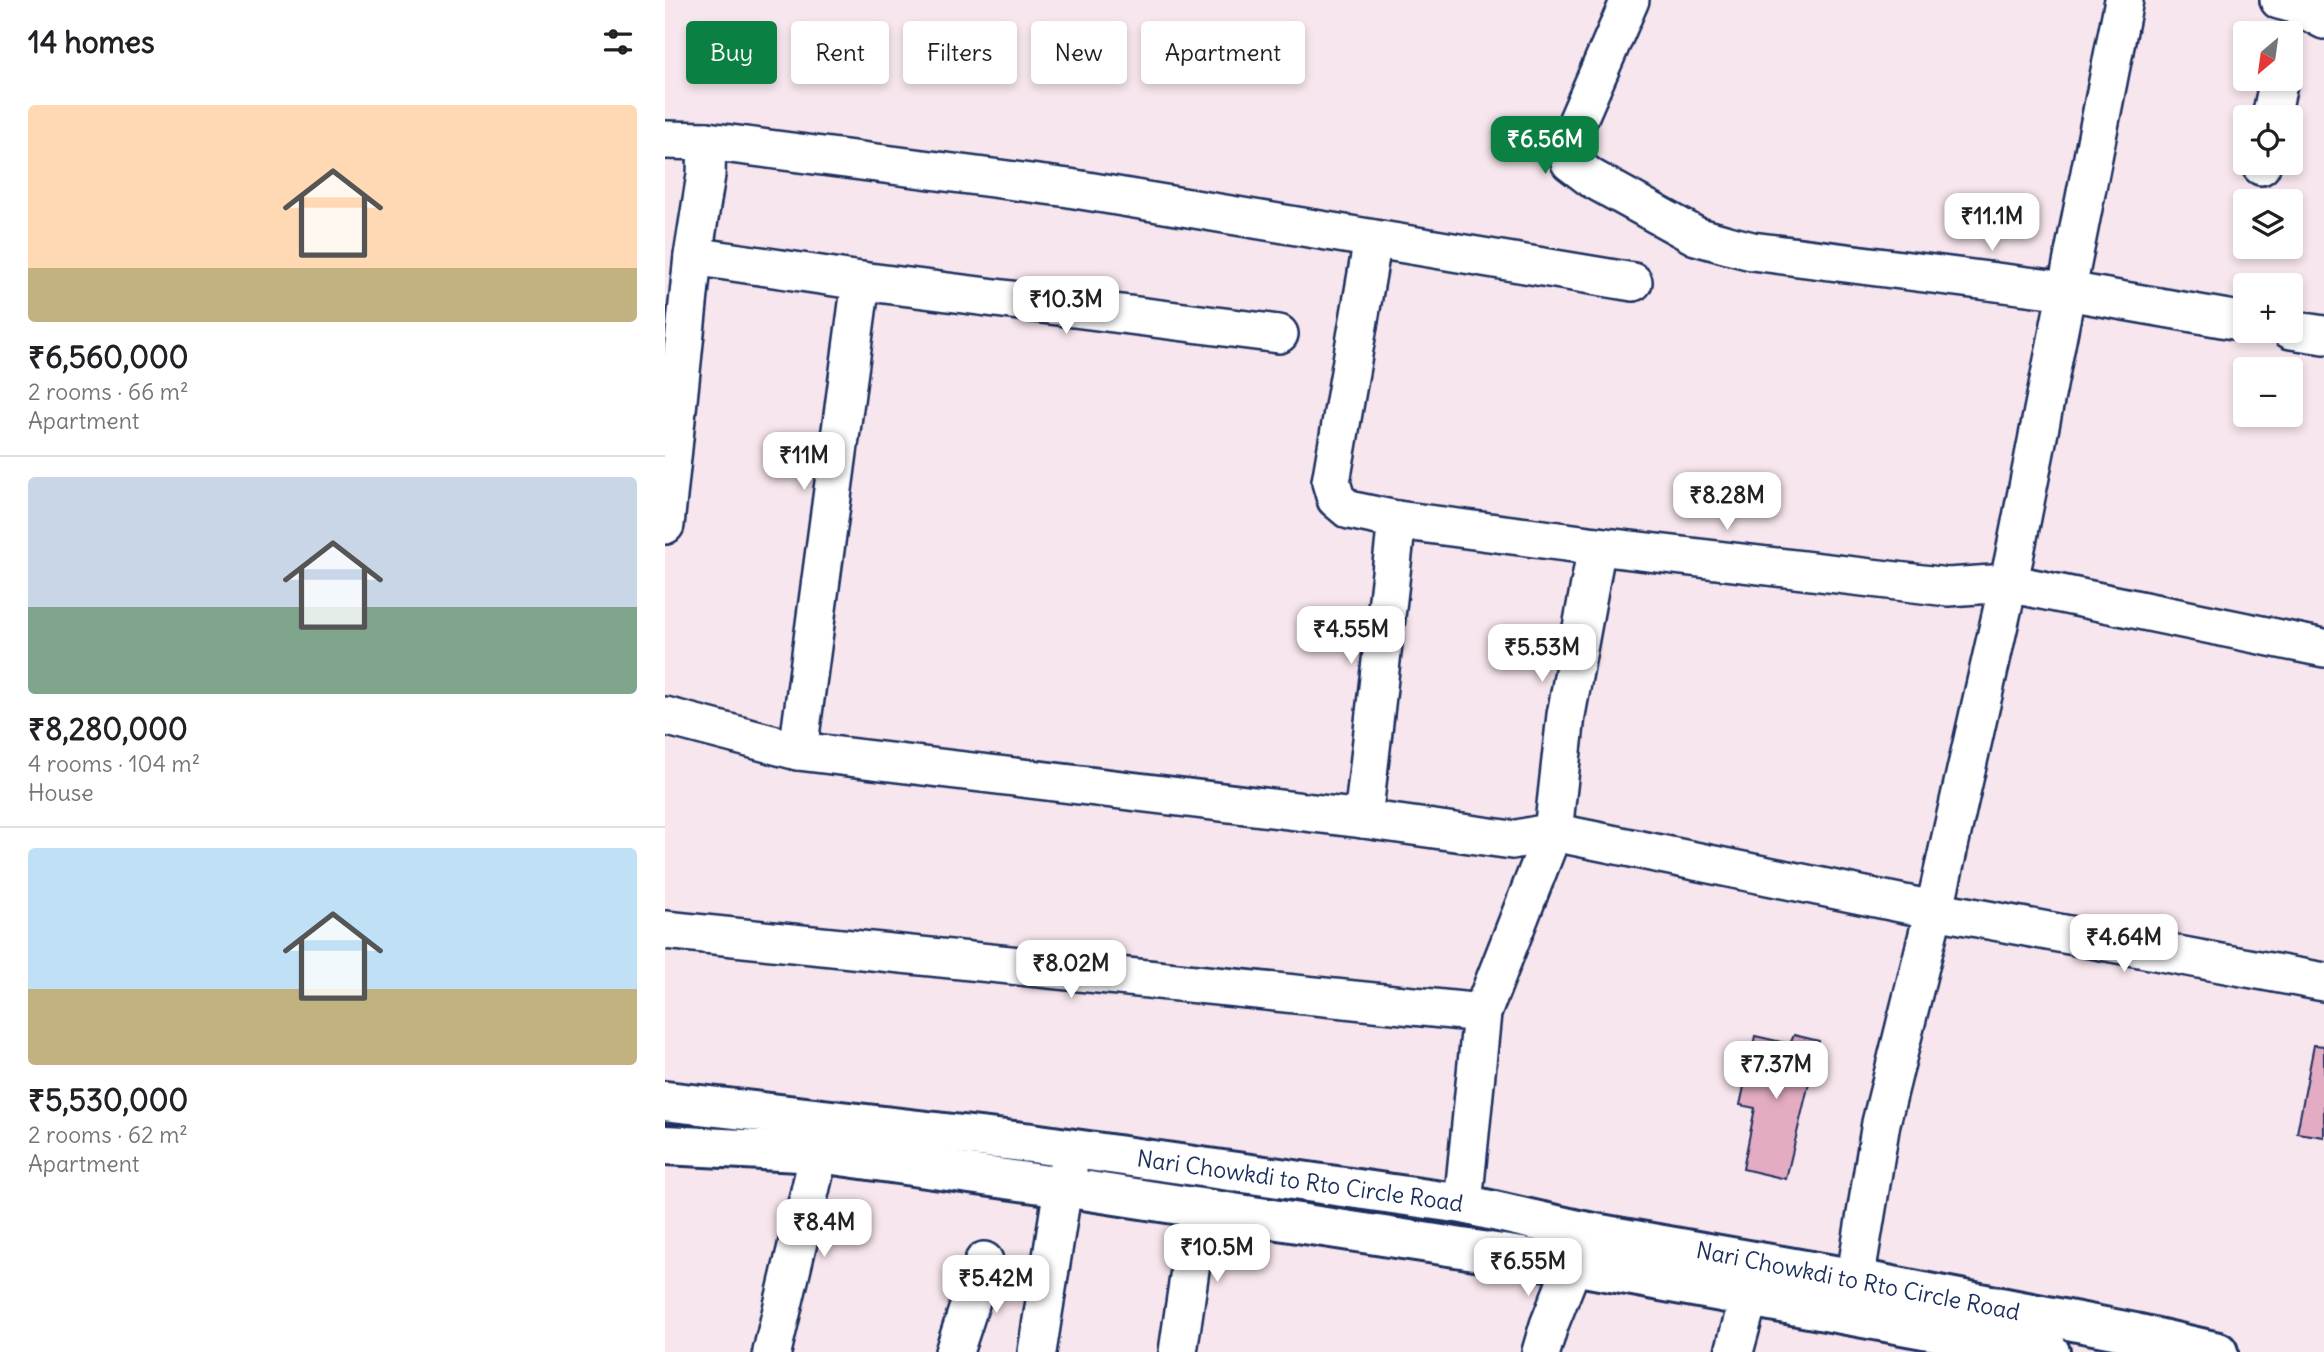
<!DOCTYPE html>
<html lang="en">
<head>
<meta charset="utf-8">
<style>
	:root { --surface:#fff; --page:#f6f6f6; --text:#202124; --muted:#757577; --line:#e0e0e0; --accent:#0b8043 }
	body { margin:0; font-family:Delius,sans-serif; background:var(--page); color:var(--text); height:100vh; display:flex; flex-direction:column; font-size:26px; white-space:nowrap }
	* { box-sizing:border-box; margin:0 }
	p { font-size:23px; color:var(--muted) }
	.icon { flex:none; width:38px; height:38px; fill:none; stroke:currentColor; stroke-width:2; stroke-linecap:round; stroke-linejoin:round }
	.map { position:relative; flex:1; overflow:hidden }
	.sheet { display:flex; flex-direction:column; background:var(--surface); width:665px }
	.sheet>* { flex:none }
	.hud { position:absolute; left:21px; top:21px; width:665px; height:63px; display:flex; gap:14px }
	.needle { width:46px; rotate:209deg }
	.tools { position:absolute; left:1568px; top:21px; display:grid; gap:14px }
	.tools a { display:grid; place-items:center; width:70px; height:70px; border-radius:7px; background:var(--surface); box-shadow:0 4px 10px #0003; font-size:35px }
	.price { position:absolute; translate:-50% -60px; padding:0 16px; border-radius:14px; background:#fff; color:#222; font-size:23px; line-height:46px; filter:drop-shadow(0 2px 4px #0008) }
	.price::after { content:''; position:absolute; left:50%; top:42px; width:21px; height:16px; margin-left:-10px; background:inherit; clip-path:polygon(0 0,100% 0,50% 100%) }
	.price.selected { background:var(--accent); color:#fff }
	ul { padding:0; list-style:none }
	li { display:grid; align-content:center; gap:14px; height:371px; padding:0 28px }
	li+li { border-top:2px solid var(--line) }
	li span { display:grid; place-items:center; height:217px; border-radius:7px; color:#555 }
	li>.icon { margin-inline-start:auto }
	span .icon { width:126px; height:126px; fill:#fffc; stroke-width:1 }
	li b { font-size:30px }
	h2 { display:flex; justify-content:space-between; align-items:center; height:84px; padding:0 28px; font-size:30px }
	.tag { padding:0 24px; border-radius:7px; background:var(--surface); box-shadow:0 4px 10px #0003; font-size:24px; line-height:63px }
	.tag.selected { background:var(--accent); color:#fff }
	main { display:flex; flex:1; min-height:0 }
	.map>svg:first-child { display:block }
</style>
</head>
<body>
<main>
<section class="sheet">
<h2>14 homes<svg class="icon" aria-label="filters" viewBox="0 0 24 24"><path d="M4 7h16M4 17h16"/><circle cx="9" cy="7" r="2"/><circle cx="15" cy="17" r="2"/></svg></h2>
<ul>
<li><span style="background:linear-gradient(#ffd9b3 75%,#c2b280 0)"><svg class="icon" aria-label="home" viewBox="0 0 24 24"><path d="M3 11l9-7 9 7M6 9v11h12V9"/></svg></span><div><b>₹6,560,000</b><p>2 rooms · 66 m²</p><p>Apartment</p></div></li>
<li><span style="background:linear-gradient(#c9d6e8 60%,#7fa58c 0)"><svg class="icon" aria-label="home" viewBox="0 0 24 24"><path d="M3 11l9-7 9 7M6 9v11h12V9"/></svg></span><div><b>₹8,280,000</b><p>4 rooms · 104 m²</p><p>House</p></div></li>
<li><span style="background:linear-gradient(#bfe0f5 65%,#c2b280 0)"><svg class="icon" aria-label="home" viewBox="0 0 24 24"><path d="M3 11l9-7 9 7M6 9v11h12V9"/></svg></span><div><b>₹5,530,000</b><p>2 rooms · 62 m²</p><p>Apartment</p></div></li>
</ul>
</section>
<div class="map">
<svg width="1659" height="1352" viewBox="0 0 1659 1352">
	<rect width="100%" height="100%" fill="#f7e6ed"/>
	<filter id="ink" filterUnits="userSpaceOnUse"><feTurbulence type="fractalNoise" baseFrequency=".0143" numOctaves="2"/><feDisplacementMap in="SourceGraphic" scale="14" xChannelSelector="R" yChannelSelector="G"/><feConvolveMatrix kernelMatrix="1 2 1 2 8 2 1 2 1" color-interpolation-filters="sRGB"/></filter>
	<g filter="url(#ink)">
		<g fill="#e3acc2" stroke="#1b2f5e" stroke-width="2">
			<polygon points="1129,1035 1154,1041 1121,1179 1078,1169 1090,1108 1075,1105 1090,1036 1125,1044"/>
			<polygon points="1649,1045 1659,1046 1659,1137 1632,1133"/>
		</g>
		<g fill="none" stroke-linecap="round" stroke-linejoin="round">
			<defs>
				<g id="minor">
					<polyline points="965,0 912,122 903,146 905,162 926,178 1031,236 1063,245 1087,251 1402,291 1580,322"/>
					<polyline points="1614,0 1629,4 1659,20"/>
					<polyline points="1606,117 1614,79"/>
					<polyline points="0,140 42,141 404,188 968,282"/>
					<polyline points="1596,166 1596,163"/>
					<polyline points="708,239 666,482 671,499 684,510 732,520 932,546 1283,587 1343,583 1659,648"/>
					<polyline points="196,281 614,334"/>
					<polyline points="1626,330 1659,335"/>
					<polyline points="0,525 28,256 41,175 42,141"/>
					<polyline points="932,546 901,715 888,832 1269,910 1659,982"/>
					<polyline points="0,716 133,751 196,281 28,256"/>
					<polyline points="133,751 698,819 847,840 888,832 817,1013 798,1204"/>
					<polyline points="698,819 732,520"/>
					<polyline points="0,930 817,1013"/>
					<polyline points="1185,1311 1216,1123 1274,890 1349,558 1459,0"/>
					<polyline points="107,1352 154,1153"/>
					<polyline points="289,1352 319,1261"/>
					<polyline points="372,1352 398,1187 406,1157"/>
					<polyline points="513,1352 534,1208"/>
					<polyline points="876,1352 884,1325 908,1265"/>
					<polyline points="1069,1352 1084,1297"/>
				</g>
				<g id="trunk">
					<polyline points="0,1101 367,1143 798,1204 918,1231 1191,1279 1470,1333 1553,1352"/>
					<polyline points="0,1145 154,1153 398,1187 908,1265 1385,1352"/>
				</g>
			</defs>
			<use href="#minor" stroke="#1b2f5e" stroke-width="42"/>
			<use href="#trunk" stroke="#1b2f5e" stroke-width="44"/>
			<use href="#minor" stroke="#fff" stroke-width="37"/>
			<use href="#trunk" stroke="#fff" stroke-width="38"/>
		</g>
	</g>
	<g text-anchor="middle" stroke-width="5" stroke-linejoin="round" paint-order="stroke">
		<g font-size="23" fill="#1b2f5e" stroke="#fff">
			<text transform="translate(635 1181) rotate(8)" y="8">Nari Chowkdi to Rto Circle Road</text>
			<text transform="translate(1193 1281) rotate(11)" y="8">Nari Chowkdi to Rto Circle Road</text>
		</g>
	</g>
</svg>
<div class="tools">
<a><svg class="needle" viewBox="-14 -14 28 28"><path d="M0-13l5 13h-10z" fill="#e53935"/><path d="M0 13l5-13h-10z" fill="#757577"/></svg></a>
<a><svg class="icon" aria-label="locate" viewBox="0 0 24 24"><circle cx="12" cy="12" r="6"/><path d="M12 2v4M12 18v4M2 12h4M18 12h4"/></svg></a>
<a><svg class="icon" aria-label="layers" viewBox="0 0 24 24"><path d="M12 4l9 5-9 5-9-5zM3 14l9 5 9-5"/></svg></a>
<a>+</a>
<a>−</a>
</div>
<b class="price selected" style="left:880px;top:176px">₹6.56M</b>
<b class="price" style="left:1327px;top:253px">₹11.1M</b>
<b class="price" style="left:401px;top:336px">₹10.3M</b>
<b class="price" style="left:139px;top:492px">₹11M</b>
<b class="price" style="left:1062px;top:532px">₹8.28M</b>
<b class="price" style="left:686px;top:666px">₹4.55M</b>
<b class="price" style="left:877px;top:684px">₹5.53M</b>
<b class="price" style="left:1459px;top:974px">₹4.64M</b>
<b class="price" style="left:406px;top:1000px">₹8.02M</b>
<b class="price" style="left:1111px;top:1101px">₹7.37M</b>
<b class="price" style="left:159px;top:1259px">₹8.4M</b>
<b class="price" style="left:552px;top:1284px">₹10.5M</b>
<b class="price" style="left:863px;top:1298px">₹6.55M</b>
<b class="price" style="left:331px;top:1315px">₹5.42M</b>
<div class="hud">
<a class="tag selected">Buy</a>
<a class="tag">Rent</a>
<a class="tag">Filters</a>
<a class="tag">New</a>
<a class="tag">Apartment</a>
</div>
</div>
</main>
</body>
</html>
